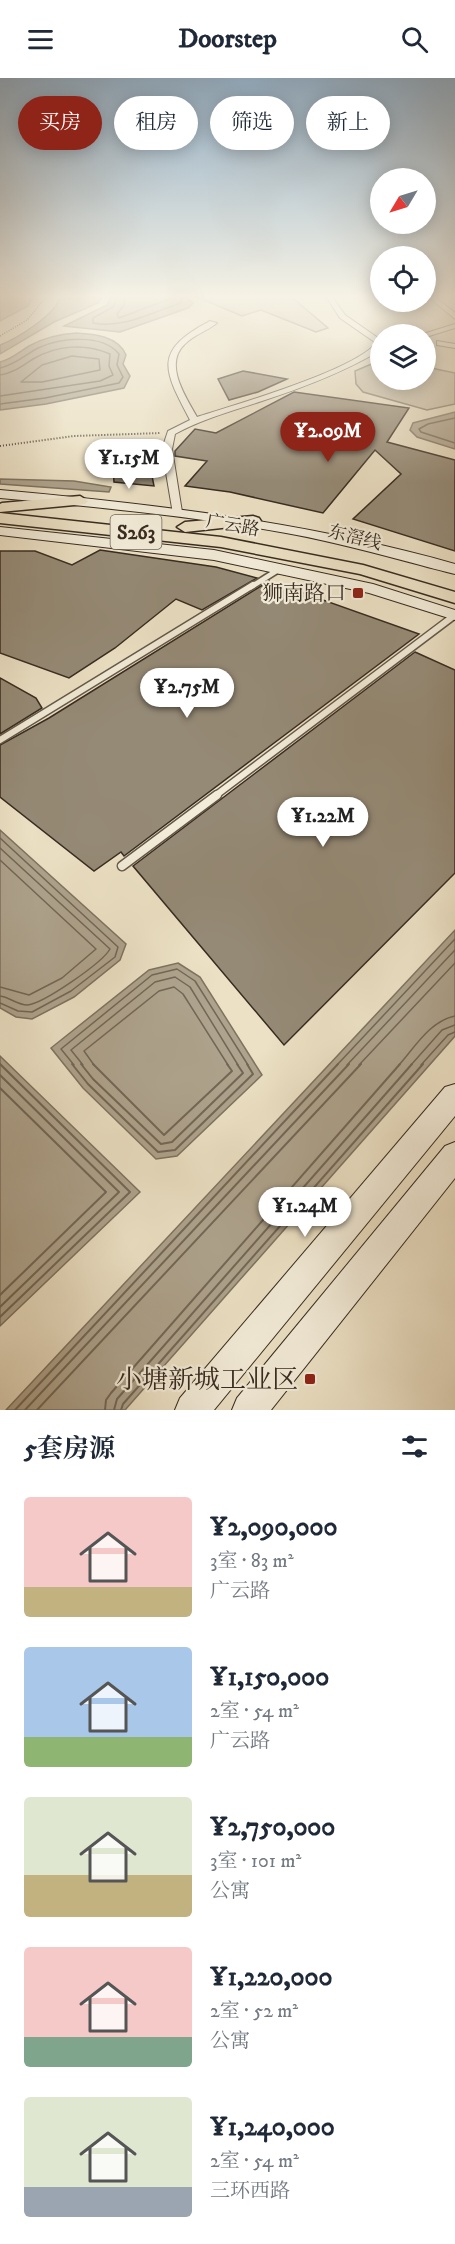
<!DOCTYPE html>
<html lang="zh">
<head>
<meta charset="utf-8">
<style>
	:root { --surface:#fff; --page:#f6f6f7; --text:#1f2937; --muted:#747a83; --accent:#8f2418 }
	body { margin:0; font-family:"IM FELL DW Pica","Noto Serif SC",serif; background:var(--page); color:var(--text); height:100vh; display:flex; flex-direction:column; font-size:22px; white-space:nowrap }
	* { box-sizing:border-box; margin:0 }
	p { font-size:20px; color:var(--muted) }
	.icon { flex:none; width:33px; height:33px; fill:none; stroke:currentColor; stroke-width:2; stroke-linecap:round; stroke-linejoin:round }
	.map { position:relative; height:1332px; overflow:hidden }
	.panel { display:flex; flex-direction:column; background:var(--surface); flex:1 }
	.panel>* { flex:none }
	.guide { position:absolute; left:18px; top:18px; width:420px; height:54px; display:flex; gap:12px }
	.needle { width:39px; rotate:232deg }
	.buttons { position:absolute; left:370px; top:90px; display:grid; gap:12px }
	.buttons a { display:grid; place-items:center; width:66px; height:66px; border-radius:50%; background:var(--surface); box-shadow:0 3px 15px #0003; font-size:30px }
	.price { position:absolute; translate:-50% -51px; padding:0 14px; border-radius:21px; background:#fff; color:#222; font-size:20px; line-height:39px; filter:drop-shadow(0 2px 3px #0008) }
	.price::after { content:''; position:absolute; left:50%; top:36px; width:18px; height:14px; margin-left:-9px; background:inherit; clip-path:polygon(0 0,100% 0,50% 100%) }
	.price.current { background:var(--accent); color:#fff }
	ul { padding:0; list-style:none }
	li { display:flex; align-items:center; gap:18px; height:150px; padding:0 24px }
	li span { display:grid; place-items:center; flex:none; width:168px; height:120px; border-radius:6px; color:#555 }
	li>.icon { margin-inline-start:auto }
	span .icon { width:72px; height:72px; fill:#fffc; stroke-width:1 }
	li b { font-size:26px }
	h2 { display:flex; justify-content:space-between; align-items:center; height:72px; padding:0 24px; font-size:26px }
	.tag { padding:0 21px; border-radius:27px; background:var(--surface); box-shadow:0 3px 15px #0003; font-size:21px; line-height:54px }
	.tag.current { background:var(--accent); color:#fff }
	header { display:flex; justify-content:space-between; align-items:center; height:78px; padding:0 24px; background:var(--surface); font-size:27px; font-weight:700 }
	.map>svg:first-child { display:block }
</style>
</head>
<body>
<header><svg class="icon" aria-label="menu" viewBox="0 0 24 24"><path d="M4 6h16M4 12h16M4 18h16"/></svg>Doorstep<svg class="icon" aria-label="search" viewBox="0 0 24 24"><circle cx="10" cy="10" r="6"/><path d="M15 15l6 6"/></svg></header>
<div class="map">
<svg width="455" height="1332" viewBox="0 0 455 1332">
	<rect width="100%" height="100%" fill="#ece1c5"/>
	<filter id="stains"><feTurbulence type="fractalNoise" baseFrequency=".00333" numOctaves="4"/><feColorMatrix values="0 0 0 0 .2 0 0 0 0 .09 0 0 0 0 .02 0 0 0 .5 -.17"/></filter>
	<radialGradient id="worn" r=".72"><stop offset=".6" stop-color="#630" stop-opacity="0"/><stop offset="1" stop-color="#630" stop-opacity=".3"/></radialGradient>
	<g fill="#cdc2a9" stroke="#827664" stroke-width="1.5">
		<polygon points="192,217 289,217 328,250 316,254 261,232 242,238"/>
		<polygon points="381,282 381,302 426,302 426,289 455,295 455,326 427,332 363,314 356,306 355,293"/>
	</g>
	<g fill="#aea38d" stroke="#7e7361" stroke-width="1.5">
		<polygon points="0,217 34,217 34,218 28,228 0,243"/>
		<path d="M 60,217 L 100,217 L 101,220 L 98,225 L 54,244 L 0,276 L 0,267 C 16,261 59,235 60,217 Z"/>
		<polygon points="112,217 183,217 193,225 188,230 120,254 64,248 107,227"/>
		<path d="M 76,255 C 94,256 118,258 126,277 L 123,286 L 130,298 L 124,310 L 46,326 L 0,332 L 0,284 C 12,281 19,274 29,268 C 43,260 60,256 76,255 Z"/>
		<polygon points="455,334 455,371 417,359 410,352 413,345"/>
		<polygon points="0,401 74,403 111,409 109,414 0,406"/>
		<polygon points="0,752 126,866 120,882 74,919 32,941 16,939 0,930"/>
		<polygon points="455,852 455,958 125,1332 6,1332"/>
		<polygon points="178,885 200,899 262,997 177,1078 156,1081 83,1010 51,970 149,892"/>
		<polygon points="0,978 140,1114 0,1248"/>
	</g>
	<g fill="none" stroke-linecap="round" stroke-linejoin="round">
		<g stroke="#726756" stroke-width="1.5">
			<path d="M 118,217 L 113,229 L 93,240 L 93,245 C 124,251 152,234 181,225 L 182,217"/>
			<polyline points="125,217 124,227 117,236 119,240 172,220 174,217"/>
			<polygon points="72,278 99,281 100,292 42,304 21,304 42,287"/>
			<path d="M 0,290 C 15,287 25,277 38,270 C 60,260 102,255 119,276 L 117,287 L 123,299 L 119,305 L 45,320 L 0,326"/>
			<path d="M 0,297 C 13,295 22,288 33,281 C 57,267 85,265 110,276 L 109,288 L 113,297 L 100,303 L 0,318"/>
			<polyline points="455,340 428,346 419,351 421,354 455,365"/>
			<polyline points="0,760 118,869 115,879 71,913 32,934 18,933 0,925"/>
			<path d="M 0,770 L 110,871 C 102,885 43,926 27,927 C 18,927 9,919 0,918"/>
			<polyline points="0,782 96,871 62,900 29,917 0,909"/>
			<polyline points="74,987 61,971 152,897 177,891 195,903 248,987"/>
			<polyline points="83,987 71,972 155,904 175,899 190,909 238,987"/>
			<polyline points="94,987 84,973 159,913 174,909 183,916 228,987"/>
			<polyline points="337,987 455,861"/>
			<polyline points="347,987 455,872"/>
			<polyline points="359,987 455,885"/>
			<path d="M 399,987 C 415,969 430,943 455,938"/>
			<polyline points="411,987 442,952 455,947"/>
			<polyline points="421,987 448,957 455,954"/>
		</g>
		<g stroke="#726756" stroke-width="2">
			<polyline points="0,986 130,1114 0,1239"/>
			<polyline points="72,986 88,1006 158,1074 175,1072 253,996 247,986"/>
			<polyline points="81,986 93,1001 161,1066 172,1064 243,995 237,986"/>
			<polyline points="93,986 164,1057 232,993 227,986"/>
			<polyline points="0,997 119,1114 0,1229"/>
			<polyline points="0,1010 106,1114 0,1217"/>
			<polyline points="15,1332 338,986"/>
			<polyline points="25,1332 349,986"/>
			<polyline points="37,1332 361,986"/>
			<polyline points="105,1332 106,1322 111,1315 400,986"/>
			<polyline points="114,1332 117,1321 412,986"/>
			<polyline points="121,1332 123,1326 423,986"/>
		</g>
	</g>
	<g fill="#958a76" stroke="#372b20" stroke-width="1.5">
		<polygon points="243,293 287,301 258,314 229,322 218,301"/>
		<polygon points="294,314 409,330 387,364 455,382 455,473 353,441 401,396 375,372 323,435 230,414 185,408 207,383 175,378 175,373 195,351 216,355"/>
		<polygon points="149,383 154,408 114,404 113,389"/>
		<polygon points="100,472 216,489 257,500 202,532 176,521 115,570 69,600 0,575 0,473 35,473 72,487"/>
		<polygon points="269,503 277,511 281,507 419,556 124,778 121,774 94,793 0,719 0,667 49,640"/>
		<polygon points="415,574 455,592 455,795 284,967 133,788"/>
		<polygon points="0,600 36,620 42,630 0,656"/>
	</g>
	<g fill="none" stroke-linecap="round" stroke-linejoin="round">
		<defs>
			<polyline id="service-far2" points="251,509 281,490"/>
			<g id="service-far1">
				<polyline points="0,662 253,507"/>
				<polyline points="215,718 455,537"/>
			</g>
			<polyline id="service" points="122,788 217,717"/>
			<g id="minor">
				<path d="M 325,217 L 331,217 L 345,237 L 381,262 L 381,272 C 344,294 302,310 262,323 C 232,333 202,341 175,356 L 172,371 L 182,434 L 177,437 L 173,436 L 162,371 L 168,353 L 190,342 C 163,291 153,273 210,243 L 217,245 C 207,253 194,257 185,266 C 163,286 186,319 197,339 C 235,327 355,292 376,265 L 340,240 Z"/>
				<polygon points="426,217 433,217 455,235 455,241"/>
				<polygon points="455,246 455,250 426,259 426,256 423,256"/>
				<polygon points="437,263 455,266 455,270 437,267"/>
			</g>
			<g id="secondary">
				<path d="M 0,412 C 154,426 306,444 455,486 L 455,496 C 399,482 343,465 286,455 C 192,438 96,429 0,420 Z"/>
				<polygon points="0,449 214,472 373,506 455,532 455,542 369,515 214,482 0,457"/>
				<polygon points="455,1006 455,1038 214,1332 175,1332 180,1320 445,1009"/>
				<polygon points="455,1064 455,1100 271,1332 232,1332 237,1320 445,1068"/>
			</g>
			<g id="primary">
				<polygon points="80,418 88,423 85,426 0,434 0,426 2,425"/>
				<polygon points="0,435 221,459 363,487 455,514 455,525 360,496 221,469 0,445"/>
				<polygon points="253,438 259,440 261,443 259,446 185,454 177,449 185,444"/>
			</g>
		</defs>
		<use href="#service-far2" stroke="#645849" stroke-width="8"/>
		<use href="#service-far1" stroke="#645849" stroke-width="9"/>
		<use href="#service" stroke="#645849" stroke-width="11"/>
		<use href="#minor" stroke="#645849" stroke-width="2"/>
		<use href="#secondary" stroke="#372b20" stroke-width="2"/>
		<use href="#primary" stroke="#372b20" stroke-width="3"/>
		<polyline stroke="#372b20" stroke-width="1.5" stroke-dasharray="1 1.5" stroke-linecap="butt" points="0,258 27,242 48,217"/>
		<polyline stroke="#372b20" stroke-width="2" stroke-dasharray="1 2" stroke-linecap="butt" points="0,368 74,358 161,355"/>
		<use href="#service-far2" stroke="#f3ecd9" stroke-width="5"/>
		<use href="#service-far1" stroke="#f3ecd9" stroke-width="6"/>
		<use href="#service" stroke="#f3ecd9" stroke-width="8"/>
		<use href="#minor" fill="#f3ecd9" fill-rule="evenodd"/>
		<use href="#secondary" fill="#f3ecd9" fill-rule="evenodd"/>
		<use href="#primary" fill="#ece1c5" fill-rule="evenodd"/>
	</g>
	<linearGradient id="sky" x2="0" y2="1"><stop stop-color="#91adc4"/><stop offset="0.54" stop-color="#f6f2e5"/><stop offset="1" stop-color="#f6f2e5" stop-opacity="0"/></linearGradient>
	<rect width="455" height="404" fill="url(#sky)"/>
	<g fill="#8f2418" stroke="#f3ecd9" stroke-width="2">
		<rect x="352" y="509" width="12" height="12" rx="3"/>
		<rect x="304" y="1295" width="12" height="12" rx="3"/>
	</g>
	<g text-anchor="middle" stroke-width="4.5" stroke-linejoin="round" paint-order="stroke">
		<g font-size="18" fill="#372b20" stroke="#f3ecd9">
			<text transform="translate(233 447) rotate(10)" y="6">广云路</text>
			<text transform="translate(355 459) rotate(14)" y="6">东滘线</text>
		</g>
		<rect fill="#f3ecd9" stroke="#6f6558" stroke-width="1.5" x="110.5" y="437" width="51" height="34" rx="4.5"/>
		<g font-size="20" font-weight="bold" fill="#372b20">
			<text x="136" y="461">S263</text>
		</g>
		<g font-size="21" fill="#372b20" stroke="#f3ecd9" text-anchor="end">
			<text x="346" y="522">狮南路口</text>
		</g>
		<g font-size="26" fill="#372b20" stroke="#f3ecd9" text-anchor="end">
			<text x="298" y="1310">小塘新城工业区</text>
		</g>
	</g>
	<rect width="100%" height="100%" filter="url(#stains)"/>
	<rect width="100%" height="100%" fill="url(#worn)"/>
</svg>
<div class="buttons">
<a><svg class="needle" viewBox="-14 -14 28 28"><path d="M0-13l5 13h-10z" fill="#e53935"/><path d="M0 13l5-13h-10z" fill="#747a83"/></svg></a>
<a><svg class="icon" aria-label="locate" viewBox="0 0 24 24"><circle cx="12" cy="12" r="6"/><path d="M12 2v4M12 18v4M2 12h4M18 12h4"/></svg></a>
<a><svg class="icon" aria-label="layers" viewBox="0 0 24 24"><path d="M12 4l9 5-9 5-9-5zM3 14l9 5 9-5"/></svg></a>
</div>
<b class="price current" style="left:328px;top:385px">¥2.09M</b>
<b class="price" style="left:129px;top:412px">¥1.15M</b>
<b class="price" style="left:187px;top:641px">¥2.75M</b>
<b class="price" style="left:323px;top:770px">¥1.22M</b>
<b class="price" style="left:305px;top:1160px">¥1.24M</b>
<div class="guide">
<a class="tag current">买房</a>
<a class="tag">租房</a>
<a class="tag">筛选</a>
<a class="tag">新上</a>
</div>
</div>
<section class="panel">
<h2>5套房源<svg class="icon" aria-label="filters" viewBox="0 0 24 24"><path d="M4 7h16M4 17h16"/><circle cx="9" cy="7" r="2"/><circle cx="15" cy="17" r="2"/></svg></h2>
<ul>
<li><span style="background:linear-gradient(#f6c9c9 75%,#c2b280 0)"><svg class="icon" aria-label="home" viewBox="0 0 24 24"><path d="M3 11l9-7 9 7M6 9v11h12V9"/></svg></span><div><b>¥2,090,000</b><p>3室 · 83 m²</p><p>广云路</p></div></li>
<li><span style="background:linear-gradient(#a9c7e8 75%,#8fb573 0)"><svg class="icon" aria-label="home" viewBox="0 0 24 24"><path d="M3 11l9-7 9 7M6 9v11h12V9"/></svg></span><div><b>¥1,150,000</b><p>2室 · 54 m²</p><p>广云路</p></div></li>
<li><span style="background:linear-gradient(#dfe7d0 65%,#c2b280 0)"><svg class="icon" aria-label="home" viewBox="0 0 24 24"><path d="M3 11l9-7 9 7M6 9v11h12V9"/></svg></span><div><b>¥2,750,000</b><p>3室 · 101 m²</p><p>公寓</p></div></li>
<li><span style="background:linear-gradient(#f6c9c9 75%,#7fa58c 0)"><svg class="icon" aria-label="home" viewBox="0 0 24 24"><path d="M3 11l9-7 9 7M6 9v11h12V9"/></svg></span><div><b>¥1,220,000</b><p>2室 · 52 m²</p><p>公寓</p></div></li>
<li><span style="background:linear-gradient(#dfe7d0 75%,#9aa5b1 0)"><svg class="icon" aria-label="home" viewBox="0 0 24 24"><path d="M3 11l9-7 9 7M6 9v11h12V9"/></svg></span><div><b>¥1,240,000</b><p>2室 · 54 m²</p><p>三环西路</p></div></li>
</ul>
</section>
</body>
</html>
